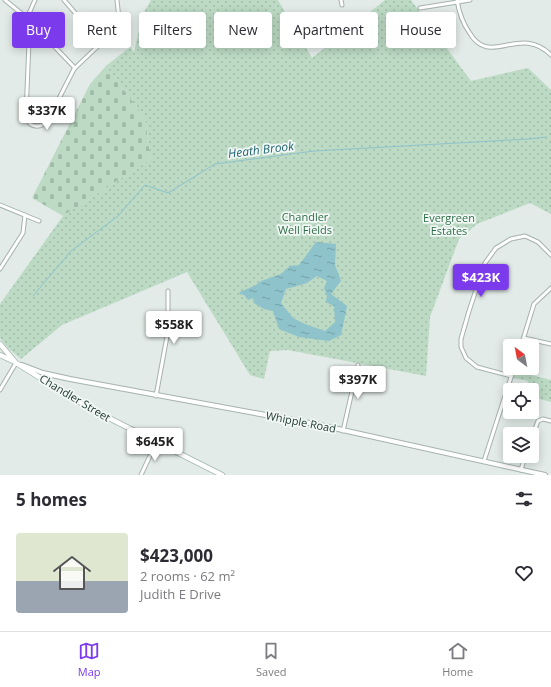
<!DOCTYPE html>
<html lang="en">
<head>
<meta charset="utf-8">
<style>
	:root { --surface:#fff; --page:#f2f2f3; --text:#2b2b33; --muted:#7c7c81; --line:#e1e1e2; --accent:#7c3aed }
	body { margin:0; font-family:"Open Sans",sans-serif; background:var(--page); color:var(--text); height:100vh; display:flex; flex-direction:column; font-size:15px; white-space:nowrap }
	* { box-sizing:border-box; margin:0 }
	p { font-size:13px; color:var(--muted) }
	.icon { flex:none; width:22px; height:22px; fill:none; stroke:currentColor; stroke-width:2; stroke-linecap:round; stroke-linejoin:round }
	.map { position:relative; height:475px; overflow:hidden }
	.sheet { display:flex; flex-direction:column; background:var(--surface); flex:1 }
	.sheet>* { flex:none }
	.guide { position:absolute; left:12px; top:12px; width:527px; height:36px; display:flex; gap:8px }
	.needle { width:26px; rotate:328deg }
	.tools { position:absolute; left:503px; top:339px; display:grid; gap:8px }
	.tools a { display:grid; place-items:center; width:36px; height:36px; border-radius:4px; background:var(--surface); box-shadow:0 2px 10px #0003; font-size:20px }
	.price { position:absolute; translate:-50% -34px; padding:0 9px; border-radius:4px; background:#fff; color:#222; font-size:13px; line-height:26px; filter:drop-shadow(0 1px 2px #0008) }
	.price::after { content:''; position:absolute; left:50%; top:24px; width:12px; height:9px; margin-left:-6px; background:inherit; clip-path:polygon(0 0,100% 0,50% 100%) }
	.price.on { background:var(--accent); color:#fff }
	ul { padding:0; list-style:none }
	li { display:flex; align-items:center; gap:12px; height:100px; padding:0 16px }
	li+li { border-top:1px solid var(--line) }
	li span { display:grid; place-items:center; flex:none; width:112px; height:80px; border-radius:4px; color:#555 }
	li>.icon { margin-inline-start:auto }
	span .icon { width:48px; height:48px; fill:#fffc; stroke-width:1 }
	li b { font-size:17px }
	h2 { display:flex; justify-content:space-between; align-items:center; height:48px; padding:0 16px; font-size:17px }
	.tag { padding:0 14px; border-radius:4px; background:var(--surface); box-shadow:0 2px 10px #0003; font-size:14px; line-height:36px }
	.tag.on { background:var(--accent); color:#fff }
	.tabs { display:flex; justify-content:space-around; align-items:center; height:56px; border-top:1px solid var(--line); background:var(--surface); font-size:11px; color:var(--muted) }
	.tabs a { display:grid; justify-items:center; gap:2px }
	.tabs .on { color:var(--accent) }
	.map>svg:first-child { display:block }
</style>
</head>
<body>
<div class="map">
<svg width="551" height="475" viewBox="0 0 551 475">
	<defs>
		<pattern id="cemetery-stones" width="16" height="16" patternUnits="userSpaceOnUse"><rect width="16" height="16" fill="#bcdac4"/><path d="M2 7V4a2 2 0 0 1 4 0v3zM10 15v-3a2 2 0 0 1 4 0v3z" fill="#a1bca9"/></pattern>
		<pattern id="park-dots" width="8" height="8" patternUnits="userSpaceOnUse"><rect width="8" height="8" fill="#bcdac4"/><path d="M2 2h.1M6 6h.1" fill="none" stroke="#a1bca9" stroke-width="1.8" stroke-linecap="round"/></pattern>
		<pattern id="water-ripples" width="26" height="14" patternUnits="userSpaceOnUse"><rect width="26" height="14" fill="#8ec3cc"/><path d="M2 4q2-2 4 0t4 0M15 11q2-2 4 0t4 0" fill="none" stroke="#749fa6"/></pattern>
	</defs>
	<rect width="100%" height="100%" fill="#e2ebe7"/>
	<polygon fill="url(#cemetery-stones)" points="106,66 145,118 151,159 63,216 32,198 90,84"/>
	<g fill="url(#park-dots)">
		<polygon points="151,0 278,0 312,58 385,0 411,0 471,81 528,68 551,90 551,214 530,203 477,224 459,239 430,317 426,376 288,350 270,351 264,379 250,375 187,272 62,325 21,359 8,348 0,338 0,304 63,216 151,159 145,118 106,66 130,47 134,52 143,14"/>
		<polygon points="516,371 551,380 551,402 532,397 532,390 526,390 528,381 513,378"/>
	</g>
	<path fill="url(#water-ripples)" fill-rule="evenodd" d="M 316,242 L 336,244 L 335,265 L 341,281 L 331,294 L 347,306 L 341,335 L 329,341 L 299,337 L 279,329 L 273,311 L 264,309 L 254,303 L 253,298 L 248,300 L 244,295 L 239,294 L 240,292 L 256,285 L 261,281 L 281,274 L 290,266 L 299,265 ZM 317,276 L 327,281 L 324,288 L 327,296 L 326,302 L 334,306 L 335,322 L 325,331 L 305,324 L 293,318 L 281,303 L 286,289 L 307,283 Z"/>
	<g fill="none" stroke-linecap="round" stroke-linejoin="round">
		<polyline stroke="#8ec3cc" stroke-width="1" points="33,296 71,251 118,216 145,185 168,193 215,164 314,151 529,139 546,137"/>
		<defs>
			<g id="minor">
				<polyline points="5,0 27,18 75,68"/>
				<path d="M 35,0 L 27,18 L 29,42 L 26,115 L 30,124 C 37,128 43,126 48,120 L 74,69 L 117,28 L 119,19 L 117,0"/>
				<polyline points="64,0 101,43"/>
				<polyline points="341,0 342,5"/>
				<path d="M 457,0 C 459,12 462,22 469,32 C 490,69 519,23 551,55"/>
				<polyline points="420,8 470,0"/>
				<polyline points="0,205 39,221"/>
				<polyline points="0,269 23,233 25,215"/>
				<polyline points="524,338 551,344"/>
				<polyline points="521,346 534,304 551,288"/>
				<polyline points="511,376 477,367 466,358 461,347 461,339 469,311 485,263 496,248 511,239 525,236 538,242 551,255"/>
				<polyline points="0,390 16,363"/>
				<polyline points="156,396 168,331 168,291"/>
				<polyline points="343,431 358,365"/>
				<polyline points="532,437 538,421 543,419 551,421"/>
				<polyline points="484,461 514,368"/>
				<polyline points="521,470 525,456"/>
				<polyline points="141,475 156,443"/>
			</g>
			<polyline id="tertiary" points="22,365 43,373 70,379 320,425 545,475"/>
			<g id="secondary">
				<polyline points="0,344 16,363 91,409 222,475"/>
				<polyline points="0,355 13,361"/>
			</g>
		</defs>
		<use href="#minor" stroke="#a5b2ae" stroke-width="5"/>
		<use href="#tertiary" stroke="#a5b2ae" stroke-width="6"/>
		<use href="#secondary" stroke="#a1b6ae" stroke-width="6"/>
		<use href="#minor" stroke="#fff" stroke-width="3"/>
		<use href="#tertiary" stroke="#fff" stroke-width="4"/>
		<use href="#secondary" stroke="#fff" stroke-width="4.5"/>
	</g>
	<g text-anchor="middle" stroke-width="3.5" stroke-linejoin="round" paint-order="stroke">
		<g font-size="11" fill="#306e48" stroke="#f2f8f5">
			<text x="305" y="221">Chandler<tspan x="305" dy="13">Well Fields</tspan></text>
			<text x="449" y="222">Evergreen<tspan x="449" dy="13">Estates</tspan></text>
		</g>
		<g font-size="11" fill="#233a34" stroke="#f2f8f5">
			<text transform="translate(75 398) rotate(31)" y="4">Chandler Street</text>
			<text transform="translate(301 422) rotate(11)" y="4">Whipple Road</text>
		</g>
		<g font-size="12" font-style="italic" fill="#226572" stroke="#f2f8f5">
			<text transform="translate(261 150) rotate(-7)" y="4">Heath Brook</text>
		</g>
	</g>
</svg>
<div class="tools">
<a><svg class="needle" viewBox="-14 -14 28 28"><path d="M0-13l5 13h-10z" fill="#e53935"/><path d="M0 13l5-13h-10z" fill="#7c7c81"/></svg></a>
<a><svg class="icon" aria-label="locate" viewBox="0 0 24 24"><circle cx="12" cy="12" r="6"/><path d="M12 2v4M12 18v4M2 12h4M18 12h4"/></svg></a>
<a><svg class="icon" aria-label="layers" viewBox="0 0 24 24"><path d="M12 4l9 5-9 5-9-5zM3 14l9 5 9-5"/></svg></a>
</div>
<b class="price" style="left:47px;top:131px">$337K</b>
<b class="price on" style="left:481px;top:298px">$423K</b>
<b class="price" style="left:174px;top:345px">$558K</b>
<b class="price" style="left:358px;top:400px">$397K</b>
<b class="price" style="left:155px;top:462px">$645K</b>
<div class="guide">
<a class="tag on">Buy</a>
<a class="tag">Rent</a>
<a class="tag">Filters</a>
<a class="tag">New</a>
<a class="tag">Apartment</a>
<a class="tag">House</a>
</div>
</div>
<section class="sheet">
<h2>5 homes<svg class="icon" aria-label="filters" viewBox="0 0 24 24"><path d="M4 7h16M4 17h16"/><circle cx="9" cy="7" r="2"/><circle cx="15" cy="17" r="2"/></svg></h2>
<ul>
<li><span style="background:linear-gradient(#dfe7d0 60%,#9aa5b1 0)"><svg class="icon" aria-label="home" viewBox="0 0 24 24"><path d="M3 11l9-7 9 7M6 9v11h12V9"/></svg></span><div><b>$423,000</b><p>2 rooms · 62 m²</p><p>Judith E Drive</p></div><svg class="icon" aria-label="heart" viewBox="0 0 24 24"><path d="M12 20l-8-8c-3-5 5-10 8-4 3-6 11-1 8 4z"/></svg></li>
</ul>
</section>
<nav class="tabs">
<a class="on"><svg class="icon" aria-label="map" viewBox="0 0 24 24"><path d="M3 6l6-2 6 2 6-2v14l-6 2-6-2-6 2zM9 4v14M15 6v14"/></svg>Map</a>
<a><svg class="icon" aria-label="saved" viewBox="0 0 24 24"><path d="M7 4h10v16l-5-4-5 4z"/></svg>Saved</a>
<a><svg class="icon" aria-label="home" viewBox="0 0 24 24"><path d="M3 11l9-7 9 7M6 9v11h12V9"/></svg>Home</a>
</nav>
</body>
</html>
